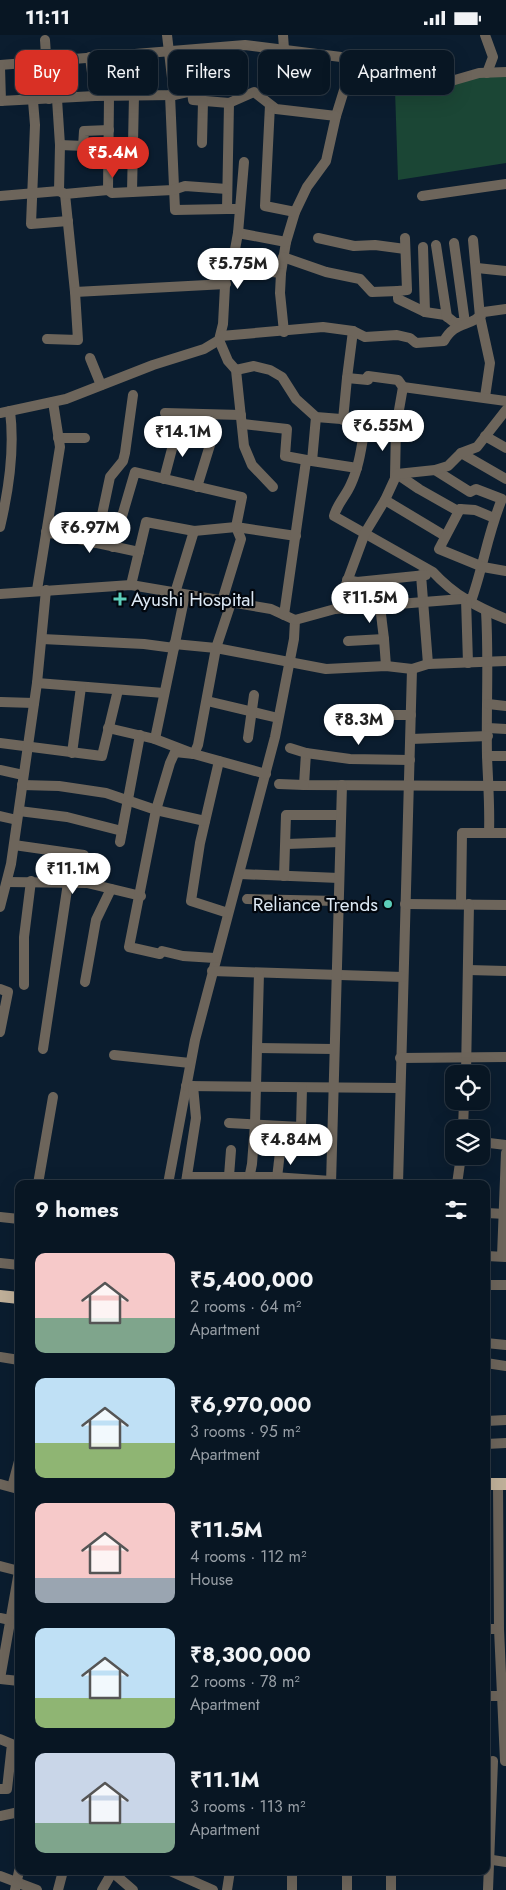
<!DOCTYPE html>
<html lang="en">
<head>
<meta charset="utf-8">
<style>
	:root { --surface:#081623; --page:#111f2b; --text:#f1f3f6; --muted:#989fa6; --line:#293541; --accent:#d93025 }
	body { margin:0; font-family:Jost,sans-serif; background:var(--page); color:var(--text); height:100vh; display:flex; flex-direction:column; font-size:19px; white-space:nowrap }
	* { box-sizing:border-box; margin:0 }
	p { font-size:16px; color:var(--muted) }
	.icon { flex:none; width:28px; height:28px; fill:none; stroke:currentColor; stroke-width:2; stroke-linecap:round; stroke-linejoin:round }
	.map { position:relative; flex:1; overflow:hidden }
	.drawer { position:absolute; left:15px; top:1145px; width:475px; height:695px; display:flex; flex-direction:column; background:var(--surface); border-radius:10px; box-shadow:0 5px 20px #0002,0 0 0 1px var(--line) }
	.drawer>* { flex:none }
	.top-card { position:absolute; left:15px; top:15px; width:476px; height:45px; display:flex; gap:10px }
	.controls { position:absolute; left:445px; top:1030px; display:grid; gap:10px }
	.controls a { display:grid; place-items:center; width:45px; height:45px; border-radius:10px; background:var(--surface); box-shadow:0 5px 20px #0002,0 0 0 1px var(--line); font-size:25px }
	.price { position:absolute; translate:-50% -42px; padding:0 11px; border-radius:18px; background:#fff; color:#222; font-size:16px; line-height:32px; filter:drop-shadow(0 1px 2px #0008) }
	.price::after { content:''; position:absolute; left:50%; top:30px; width:15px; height:11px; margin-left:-8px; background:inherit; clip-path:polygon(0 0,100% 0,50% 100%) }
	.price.current { background:var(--accent); color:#fff }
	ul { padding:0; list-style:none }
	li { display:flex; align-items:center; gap:15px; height:125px; padding:0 20px }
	li span { display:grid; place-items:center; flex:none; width:140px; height:100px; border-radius:10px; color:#555 }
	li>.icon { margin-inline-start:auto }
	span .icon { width:60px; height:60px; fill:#fffc; stroke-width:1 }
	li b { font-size:21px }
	h2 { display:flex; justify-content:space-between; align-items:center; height:60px; padding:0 20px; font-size:21px }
	.pill { padding:0 18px; border-radius:10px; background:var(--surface); box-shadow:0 5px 20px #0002,0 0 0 1px var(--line); font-size:18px; line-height:45px }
	.pill.current { background:var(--accent); color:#fff }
	.status { display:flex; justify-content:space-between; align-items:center; height:35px; padding:0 25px; background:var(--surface); direction:ltr }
	.status svg { height:14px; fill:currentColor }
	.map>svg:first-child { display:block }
</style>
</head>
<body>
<div class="status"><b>11:11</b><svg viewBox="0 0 49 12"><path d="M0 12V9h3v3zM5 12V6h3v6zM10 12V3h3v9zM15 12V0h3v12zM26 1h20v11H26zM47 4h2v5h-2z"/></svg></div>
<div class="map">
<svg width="506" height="1855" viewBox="0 0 506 1855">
	<rect width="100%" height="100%" fill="#0b1d2f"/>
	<polygon fill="#1b4635" points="506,40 506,128 398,145 395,55 473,42"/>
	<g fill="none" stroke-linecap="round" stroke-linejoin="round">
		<g stroke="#6d655b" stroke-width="10">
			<polyline points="167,0 174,60"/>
			<polyline points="283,0 284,14"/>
			<polyline points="485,0 493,22 487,38"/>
			<polyline points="45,5 49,64"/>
			<polyline points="90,22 95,61"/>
			<polyline points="0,30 245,10 349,23 345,52 336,81 326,126 307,152 295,177 286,207 281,238 226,232 223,289 219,305 204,314 153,330 66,364 0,378"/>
			<polyline points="0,32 1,66"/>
			<polyline points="345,52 434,51 479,38 506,37"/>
			<polyline points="170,60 175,175 227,174"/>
			<polyline points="57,64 60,110 59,156"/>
			<polyline points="0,66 95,61 174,60 192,56 193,65 229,68 254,57 276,74 336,81"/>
			<polyline points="33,66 35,90 31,189 68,186"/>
			<polyline points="229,68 227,174 239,174"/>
			<polyline points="270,70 265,171 295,177"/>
			<polyline points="202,108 203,66"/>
			<polyline points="60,110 109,112"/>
			<polyline points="83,112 84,96 109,95"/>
			<polyline points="108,155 109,62"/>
			<polyline points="132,157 134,60"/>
			<polyline points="65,159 75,257 226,249"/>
			<polyline points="0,161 59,156 65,159 108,155 112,158 173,155 185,151 227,154"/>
			<polyline points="422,161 506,149"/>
			<polyline points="238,198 286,207"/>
			<polyline points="318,203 354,211 375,210 405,214"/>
			<polyline points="405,203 407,255 398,256 398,264 425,277 445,280 455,288 465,288 454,208"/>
			<polyline points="473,205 480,282 490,328 485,362"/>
			<polyline points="436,210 447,282"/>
			<polyline points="423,212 425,277"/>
			<polyline points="283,222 326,237 360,244 372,257 398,256"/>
			<polyline points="232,231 238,198 244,127"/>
			<polyline points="477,233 506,236"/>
			<polyline points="281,238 280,258 284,297"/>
			<polyline points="353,296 347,343 368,345 368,341 398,345 403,352"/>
			<path d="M 221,301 L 323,292 L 353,296 L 365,302 L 397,300 L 410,303 L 416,308 L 444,306 C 455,285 471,293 484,277 L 506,274"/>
			<polyline points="47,304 78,305 75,257"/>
			<polyline points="219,305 228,326 236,335 244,411 252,430 273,452"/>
			<polyline points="90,323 101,350"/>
			<polyline points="236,335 254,331 270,335 282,342 296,364 316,382 366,386 367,385 396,392 403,352 506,366"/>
			<polyline points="165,378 241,380"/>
			<polyline points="343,385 347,343"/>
			<path d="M 366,386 C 362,407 360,430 351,449 C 346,461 337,469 334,481 L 433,537 C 454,560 477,572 506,584"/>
			<polyline points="243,389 287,394 285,421 312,426 316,382"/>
			<polyline points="485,401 506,413"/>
			<polyline points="58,403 85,403"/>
			<polyline points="461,418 506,444"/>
			<polyline points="312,426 357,433"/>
			<path d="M 435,435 L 470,457 L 476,454 L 502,464 C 488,497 483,533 471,566"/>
			<polyline points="397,439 419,454 458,476 460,474 475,475 494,483"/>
			<polyline points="395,442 396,392"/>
			<polyline points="164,444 177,395"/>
			<polyline points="197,452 210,410"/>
			<polyline points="385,465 445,501"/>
			<polyline points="460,474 439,514 483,532 506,536"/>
			<path d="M 0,492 C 9,454 15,415 10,376"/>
			<polyline points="46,497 139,517"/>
			<polyline points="96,508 110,442 123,426 125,418 133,360"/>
			<polyline points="113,512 135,437 242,462 236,492 241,504 222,566"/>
			<polyline points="421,540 428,629"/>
			<polyline points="347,545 357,547 426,540"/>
			<polyline points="131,550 146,487 194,496 236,492 296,501"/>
			<polyline points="37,555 60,412 53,367"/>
			<polyline points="175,558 194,496"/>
			<polyline points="0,559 131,550 271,574 295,585 294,604 275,702 195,1005 168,1149"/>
			<polyline points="466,564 468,628"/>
			<polyline points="380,571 384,604"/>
			<polyline points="335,574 462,564"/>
			<path d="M 486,576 C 489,624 486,673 487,721 C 488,747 490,772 489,798"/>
			<polyline points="284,580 306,426"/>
			<polyline points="295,585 335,574 338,571 365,498 385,465 397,439 435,435 448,431 461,418 477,412 506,375"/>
			<polyline points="42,604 144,609 174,613"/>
			<polyline points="348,606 384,604 386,631"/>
			<polyline points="174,609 216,613 326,634 386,631 412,634 398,1149"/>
			<polyline points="412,634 428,629 506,626"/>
			<polyline points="37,648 164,658"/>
			<polyline points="207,666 278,683"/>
			<polyline points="1,667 34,668"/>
			<polyline points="488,669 506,671"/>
			<polyline points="365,680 411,680"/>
			<polyline points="108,693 155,704 194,719 266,739"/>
			<polyline points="488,693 506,694"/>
			<polyline points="248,703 254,660"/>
			<polyline points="155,704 185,560"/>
			<polyline points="411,704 488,701"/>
			<polyline points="0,708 102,721 118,655"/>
			<polyline points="290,713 306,718 304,750 506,751"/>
			<polyline points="72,718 81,652"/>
			<polyline points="306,718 350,724 410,725"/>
			<polyline points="487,721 506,721"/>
			<polyline points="219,726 200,808 191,866 228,878"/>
			<polyline points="0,735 23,740"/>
			<polyline points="279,749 304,750"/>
			<polyline points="22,750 59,751 106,758 156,775 205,786"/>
			<polyline points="19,776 67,782 122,796"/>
			<polyline points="0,781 17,785"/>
			<polyline points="120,807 140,700"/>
			<polyline points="287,809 340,807"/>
			<polyline points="14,810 84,820 80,847"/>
			<polyline points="240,839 339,843"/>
			<polyline points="284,841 286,780 341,780"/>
			<polyline points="7,847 87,848 141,861"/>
			<polyline points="247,864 338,866"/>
			<polyline points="405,869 506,870"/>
			<polyline points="461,869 462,798 506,798"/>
			<polyline points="0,872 11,829 37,648 46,555"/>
			<polyline points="215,923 183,921 162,916 160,919 129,912 156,775 170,728 175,717 194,719 198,710 216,613 231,568"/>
			<polyline points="468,935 506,936"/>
			<polyline points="212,936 403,942"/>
			<polyline points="85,947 96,885 111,854"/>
			<polyline points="24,950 24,902 31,846"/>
			<polyline points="0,954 8,957 0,997"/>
			<polyline points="257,1013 334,1014"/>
			<polyline points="43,1014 68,848"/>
			<polyline points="114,1020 190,1028"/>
			<polyline points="400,1023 506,1022"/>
			<polyline points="466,1039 469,869"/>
			<polyline points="186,1051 399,1053"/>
			<polyline points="229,1088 301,1092 302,1053"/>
			<polyline points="463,1094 464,1066"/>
			<polyline points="481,1107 506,1110"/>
			<polyline points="229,1141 231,1115"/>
			<polyline points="187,1142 274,1142 331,1146"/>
			<polyline points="277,1143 280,1117"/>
			<polyline points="186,1147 196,1083 193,1051"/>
			<polyline points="38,1149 53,1062"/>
			<polyline points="248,1149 252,1129 255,1089 259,938"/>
			<polyline points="331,1149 342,750"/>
			<polyline points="457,1149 461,1121"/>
			<polyline points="486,1178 506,1179"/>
			<polyline points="0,1182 19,1184"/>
			<polyline points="486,1221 506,1222"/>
			<polyline points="502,1221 506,1118"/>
			<polyline points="0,1228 19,1230"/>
			<polyline points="486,1250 506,1250"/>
			<polyline points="486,1308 506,1310"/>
			<polyline points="0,1322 19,1325"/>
			<polyline points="486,1328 506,1331"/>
			<polyline points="486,1386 506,1385"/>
			<polyline points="486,1409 506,1408"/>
			<polyline points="0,1449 18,1454"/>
			<polyline points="498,1449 499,1594 505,1726"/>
			<polyline points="12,1452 19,1426"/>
			<polyline points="0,1531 19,1536"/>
			<polyline points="19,1536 0,1644 19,1646"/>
			<polyline points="0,1583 10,1585"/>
			<polyline points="486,1594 499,1594"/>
			<polyline points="486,1661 502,1661"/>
			<polyline points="0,1704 12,1709 7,1754 0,1754"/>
			<polyline points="0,1781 19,1777"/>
			<polyline points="486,1824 506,1827"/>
			<polyline points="111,1836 133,1855"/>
			<polyline points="170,1836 213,1855"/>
			<polyline points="347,1836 347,1855"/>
			<polyline points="391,1836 391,1855"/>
			<polyline points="0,1841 37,1855"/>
			<polyline points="15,1855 19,1836"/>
			<polyline points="58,1855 63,1836"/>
			<polyline points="102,1855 113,1836"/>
			<polyline points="227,1855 230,1836"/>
			<polyline points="292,1855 292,1836"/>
			<polyline points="488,1855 493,1726"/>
		</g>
		<g stroke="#c1b19a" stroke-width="12">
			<polyline points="0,1261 19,1263"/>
			<polyline points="486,1449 506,1449"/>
		</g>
	</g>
	<g fill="#5cceba" stroke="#02070e" stroke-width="2">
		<path d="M117.5 556.5h5v5h5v5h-5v5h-5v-5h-5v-5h5z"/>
		<circle cx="388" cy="869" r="5"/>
	</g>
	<g text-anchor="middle" stroke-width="4.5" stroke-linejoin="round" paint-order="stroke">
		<g font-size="19" fill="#dce8f4" stroke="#02070e" text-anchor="start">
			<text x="131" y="571">Ayushi Hospital</text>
			<text x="378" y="876" text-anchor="end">Reliance Trends</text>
		</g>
	</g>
</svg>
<div class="controls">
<a><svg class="icon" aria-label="locate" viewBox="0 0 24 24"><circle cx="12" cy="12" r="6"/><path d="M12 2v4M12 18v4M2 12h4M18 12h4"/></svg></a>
<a><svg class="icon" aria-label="layers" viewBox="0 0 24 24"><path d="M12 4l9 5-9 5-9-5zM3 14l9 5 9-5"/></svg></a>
</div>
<b class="price current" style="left:113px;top:144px">₹5.4M</b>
<b class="price" style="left:238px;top:255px">₹5.75M</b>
<b class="price" style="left:383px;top:417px">₹6.55M</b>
<b class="price" style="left:183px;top:423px">₹14.1M</b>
<b class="price" style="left:90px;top:519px">₹6.97M</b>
<b class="price" style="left:370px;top:589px">₹11.5M</b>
<b class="price" style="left:359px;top:711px">₹8.3M</b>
<b class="price" style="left:73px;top:860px">₹11.1M</b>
<b class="price" style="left:291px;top:1131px">₹4.84M</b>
<div class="top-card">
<a class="pill current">Buy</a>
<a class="pill">Rent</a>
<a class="pill">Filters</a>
<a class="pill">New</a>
<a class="pill">Apartment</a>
</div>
<section class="drawer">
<h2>9 homes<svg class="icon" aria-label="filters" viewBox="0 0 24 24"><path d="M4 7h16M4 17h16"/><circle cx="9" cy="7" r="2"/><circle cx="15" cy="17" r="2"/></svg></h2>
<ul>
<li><span style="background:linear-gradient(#f6c9c9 65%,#7fa58c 0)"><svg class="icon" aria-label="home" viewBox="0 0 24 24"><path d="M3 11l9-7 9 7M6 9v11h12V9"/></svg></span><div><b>₹5,400,000</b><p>2 rooms · 64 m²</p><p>Apartment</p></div></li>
<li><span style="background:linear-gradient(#bfe0f5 65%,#8fb573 0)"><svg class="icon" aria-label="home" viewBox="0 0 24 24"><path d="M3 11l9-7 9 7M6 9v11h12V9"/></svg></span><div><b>₹6,970,000</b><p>3 rooms · 95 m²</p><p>Apartment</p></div></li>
<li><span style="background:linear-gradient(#f6c9c9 75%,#9aa5b1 0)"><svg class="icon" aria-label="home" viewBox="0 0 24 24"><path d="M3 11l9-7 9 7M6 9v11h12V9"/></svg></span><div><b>₹11.5M</b><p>4 rooms · 112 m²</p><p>House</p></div></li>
<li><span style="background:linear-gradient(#bfe0f5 70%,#8fb573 0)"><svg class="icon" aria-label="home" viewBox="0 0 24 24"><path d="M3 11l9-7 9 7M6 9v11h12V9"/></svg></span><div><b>₹8,300,000</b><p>2 rooms · 78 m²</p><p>Apartment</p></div></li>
<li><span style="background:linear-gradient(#c9d6e8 70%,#7fa58c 0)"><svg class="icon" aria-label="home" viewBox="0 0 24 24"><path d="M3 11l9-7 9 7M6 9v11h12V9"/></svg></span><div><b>₹11.1M</b><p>3 rooms · 113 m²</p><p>Apartment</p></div></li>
</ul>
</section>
</div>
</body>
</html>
